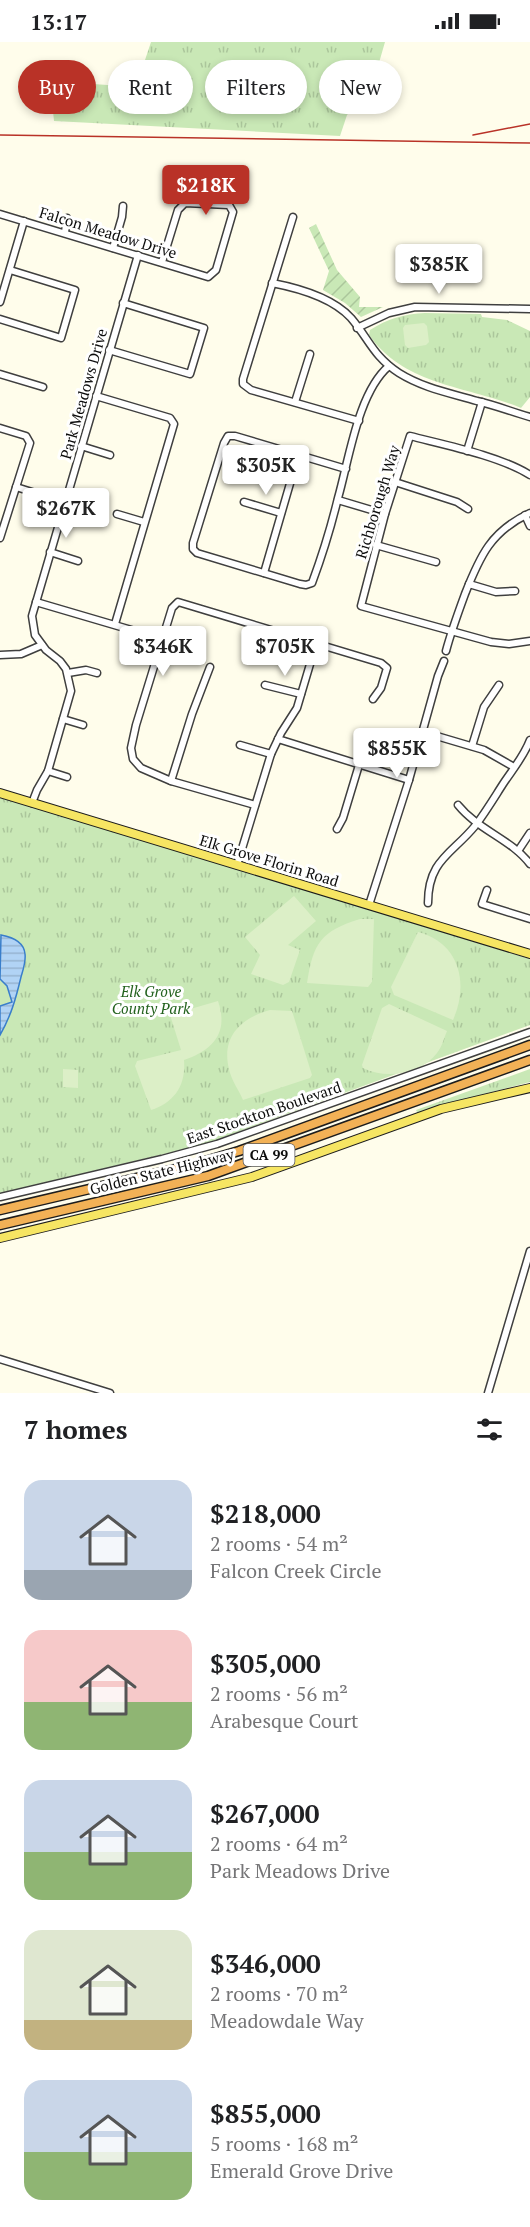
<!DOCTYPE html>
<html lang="en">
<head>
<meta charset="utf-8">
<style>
	:root { --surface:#fff; --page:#f2f2f2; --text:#202124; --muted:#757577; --accent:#b93227 }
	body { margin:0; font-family:"PT Serif",serif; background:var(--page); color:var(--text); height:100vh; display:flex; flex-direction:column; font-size:22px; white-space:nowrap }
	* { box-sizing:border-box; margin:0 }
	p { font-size:20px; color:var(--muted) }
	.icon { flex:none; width:33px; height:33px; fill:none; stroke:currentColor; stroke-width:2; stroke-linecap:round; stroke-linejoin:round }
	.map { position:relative; height:1351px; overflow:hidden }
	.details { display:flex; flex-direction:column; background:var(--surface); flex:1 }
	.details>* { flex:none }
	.guide { position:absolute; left:18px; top:18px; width:495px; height:54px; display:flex; gap:12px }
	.price { position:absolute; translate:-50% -51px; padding:0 14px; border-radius:6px; background:#fff; color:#222; font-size:20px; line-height:39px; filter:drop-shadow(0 2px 3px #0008) }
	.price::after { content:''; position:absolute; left:50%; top:36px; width:18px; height:14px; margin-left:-9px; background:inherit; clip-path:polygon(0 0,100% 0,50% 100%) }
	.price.current { background:var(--accent); color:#fff }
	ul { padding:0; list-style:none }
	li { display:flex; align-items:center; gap:18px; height:150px; padding:0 24px }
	li span { display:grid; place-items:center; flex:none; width:168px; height:120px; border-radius:18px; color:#555 }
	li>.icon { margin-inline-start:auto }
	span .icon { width:72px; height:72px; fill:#fffc; stroke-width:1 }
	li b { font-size:26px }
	h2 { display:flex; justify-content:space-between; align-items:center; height:72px; padding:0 24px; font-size:26px }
	.chip { padding:0 21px; border-radius:27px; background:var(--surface); box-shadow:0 3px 9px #0003; font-size:21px; line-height:54px }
	.chip.current { background:var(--accent); color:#fff }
	.status { display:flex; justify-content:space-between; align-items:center; height:42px; padding:0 30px; background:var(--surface); direction:ltr }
	.status svg { height:16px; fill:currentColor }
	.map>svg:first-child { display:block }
</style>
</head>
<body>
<div class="status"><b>13:17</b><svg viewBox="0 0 49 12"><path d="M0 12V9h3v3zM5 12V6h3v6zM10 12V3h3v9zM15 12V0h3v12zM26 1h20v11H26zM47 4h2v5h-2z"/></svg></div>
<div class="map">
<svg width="530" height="1351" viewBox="0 0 530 1351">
	<defs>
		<pattern id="grass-tufts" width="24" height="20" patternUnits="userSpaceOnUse" patternTransform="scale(1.5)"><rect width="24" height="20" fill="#c9e8b6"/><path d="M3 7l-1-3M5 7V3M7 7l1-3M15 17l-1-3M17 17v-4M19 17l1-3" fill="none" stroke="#abc69b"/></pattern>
		<pattern id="garden-furrows" width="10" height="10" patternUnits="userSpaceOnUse" patternTransform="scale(1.5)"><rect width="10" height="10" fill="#c9e8b6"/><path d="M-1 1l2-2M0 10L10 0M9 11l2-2" fill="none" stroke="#abc69b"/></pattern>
		<pattern id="water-rules" width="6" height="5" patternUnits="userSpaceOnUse" patternTransform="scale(1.5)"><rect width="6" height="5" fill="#b1d3f5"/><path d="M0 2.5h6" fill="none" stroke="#97b4d1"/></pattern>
	</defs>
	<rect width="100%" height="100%" fill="#fffdeb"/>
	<g fill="url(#grass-tufts)">
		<polygon points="151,0 385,0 372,45 347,73 340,94 54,79 50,39 136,45"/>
		<path d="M 425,271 L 481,272 L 482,275 L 507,278 L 530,289 L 530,355 L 521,366 C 468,344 405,344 369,293 L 370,288 C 387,277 404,272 425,271 Z"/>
		<polygon points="0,754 530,917 530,983 202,1103 0,1151"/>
		<polygon points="530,1027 530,1040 446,1062 418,1072 416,1068"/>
	</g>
	<polygon fill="url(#garden-furrows)" points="316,182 337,228 360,255 359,265 383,265 361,275 345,261 323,248 329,229 309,186"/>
	<g fill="#dcefc7">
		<polygon points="424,281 427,284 429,300 426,303 408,306 405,303 403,286 405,283"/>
		<polygon points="294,854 316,879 288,903 300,908 289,940 283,943 251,932 260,913 245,895"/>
		<path d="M 360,877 L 374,877 L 372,940 L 368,945 L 307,941 C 313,901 321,889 360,877 Z"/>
		<path d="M 418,890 C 460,901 469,942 453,978 L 394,953 L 391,945 Z"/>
		<path d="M 218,959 C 229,991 213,1008 184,1018 C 186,1043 175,1060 151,1068 L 135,1024 L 137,1019 L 181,1008 L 171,976 L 173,972 Z"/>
		<path d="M 389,962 L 447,989 C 444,996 442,1005 437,1011 C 422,1032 386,1038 363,1026 L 362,1023 L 382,966 Z"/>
		<path d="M 270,968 L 292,969 L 312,1033 L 310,1036 L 243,1058 C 239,1048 231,1038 229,1027 C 221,995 241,976 270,968 Z"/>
		<polygon points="63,1027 78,1028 78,1046 63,1045"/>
	</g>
	<path fill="url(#water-rules)" stroke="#397ecb" stroke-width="1.5" d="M 1,893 C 12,895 24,900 25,912 C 26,920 23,928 21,935 C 16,956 11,974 0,993 L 0,964 L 12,960 L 7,944 L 0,937 Z"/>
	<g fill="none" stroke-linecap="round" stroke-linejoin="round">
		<defs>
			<g id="minor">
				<polyline points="0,172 208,235 216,228 233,170 229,163 185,161 178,168 162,220"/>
				<polyline points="293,175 243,337 243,342 251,348 359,379"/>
				<polyline points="65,190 67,176"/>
				<polyline points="113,206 122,175 123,164"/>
				<path d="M 272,241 C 298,246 332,255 351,276 C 369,297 373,314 399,331 C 423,346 450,351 477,359 C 495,363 512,370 530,375"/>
				<polyline points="0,260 24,179"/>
				<polyline points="0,277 61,296 75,248 10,228"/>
				<polyline points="357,286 389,271 415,265 530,267"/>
				<polyline points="109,308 190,332 204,286 123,261"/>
				<polyline points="0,332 43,345"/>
				<polyline points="96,354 170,376 174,382 115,582"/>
				<polyline points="295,360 310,312"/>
				<polyline points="0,386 26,394 30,401 0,496"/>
				<polyline points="81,404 110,413"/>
				<polyline points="467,409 482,360"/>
				<path d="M 346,427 L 235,394 L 228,394 L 224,401 L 193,501 L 193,507 L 197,511 L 300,542 L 306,543 L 312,541 C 322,514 331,485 338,456 C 349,418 358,350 389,324"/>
				<path d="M 530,433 C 500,414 445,403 410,394 L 385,472 L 361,564 L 491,600 L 509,602 L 530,599"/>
				<polyline points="395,440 457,460 468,467"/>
				<polyline points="16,445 64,460"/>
				<polyline points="338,458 385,472"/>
				<polyline points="244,460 281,471"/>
				<polyline points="117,472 144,480"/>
				<polyline points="525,473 530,484"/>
				<polyline points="376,503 436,520"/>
				<polyline points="50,510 78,519"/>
				<polyline points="264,531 298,414"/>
				<polyline points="469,542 496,550 515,549"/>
				<polyline points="36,560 162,597"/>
				<path d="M 446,609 C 451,590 458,571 465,552 C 480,514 491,489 530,471"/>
				<polyline points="0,613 21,612 42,603"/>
				<polyline points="68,631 86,628 97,631"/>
				<polyline points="265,643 301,652"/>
				<polyline points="63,677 83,683"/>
				<polyline points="423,690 484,708 514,725"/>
				<polyline points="278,697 409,738"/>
				<polyline points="240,703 271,712"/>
				<polyline points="472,704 484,665 499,643"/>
				<polyline points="48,729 67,735"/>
				<polyline points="171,739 192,672 210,625"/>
				<polyline points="32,761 37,748 48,729 71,649 66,627 60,619 46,608 35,593 32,574 138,213"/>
				<polyline points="255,763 171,739 141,726 133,717 131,706 136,683 172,566 178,560 381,621 387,626 381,646 373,657"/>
				<path d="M 458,763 C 478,788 511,797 530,822"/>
				<polyline points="337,787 343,776 359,723"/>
				<polyline points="518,809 530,791"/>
				<polyline points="237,823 271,712 281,691 297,666 316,602"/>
				<polyline points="487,848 482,862 530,877"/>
				<path d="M 428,861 C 428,818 452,812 475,784 C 485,771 494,756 503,742 C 513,727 524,714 530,698"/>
				<polyline points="369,863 409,738 438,634 444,619"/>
				<polyline points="0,1155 162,1117 217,1102 530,990"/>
				<polyline points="0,1317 110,1351"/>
				<polyline points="488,1351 530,1209"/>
			</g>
			<g id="major">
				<polyline points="0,751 530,912"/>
				<polyline points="0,1196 252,1135 441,1067 530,1046"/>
			</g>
			<g id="highway">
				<polyline points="0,1168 192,1123 239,1109 530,1003"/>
				<polyline points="0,1183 208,1134 530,1018"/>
			</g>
		</defs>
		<use href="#minor" stroke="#3f3f3f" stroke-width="9"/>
		<use href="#major" stroke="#1d1d1d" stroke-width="10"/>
		<use href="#highway" stroke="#1d1d1d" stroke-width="11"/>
		<use href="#minor" stroke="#fff" stroke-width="6"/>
		<use href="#major" stroke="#f6e563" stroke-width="8"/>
		<use href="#highway" stroke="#f2b156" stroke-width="8"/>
		<g stroke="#b93227" stroke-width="1.5">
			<polyline points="0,93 530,101"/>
			<polyline points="473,93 530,82"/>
		</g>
	</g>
	<g text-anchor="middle" stroke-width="6" stroke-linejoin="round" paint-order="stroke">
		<rect fill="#fff" stroke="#555" stroke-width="1.5" x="243.5" y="1102" width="51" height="22" rx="4.5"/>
		<g font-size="14" font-weight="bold" fill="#0c0c0c">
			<text x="269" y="1118">CA 99</text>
		</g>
		<g font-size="15" fill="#0c0c0c" stroke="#fff">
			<text transform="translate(108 191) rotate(17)" y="5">Falcon Meadow Drive</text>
			<text transform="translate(84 352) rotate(-74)" y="5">Park Meadows Drive</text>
			<text transform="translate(378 460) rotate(-73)" y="5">Richborough Way</text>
			<text transform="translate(269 819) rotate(17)" y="5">Elk Grove Florin Road</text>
			<text transform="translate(264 1071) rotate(-19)" y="5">East Stockton Boulevard</text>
			<text transform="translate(162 1130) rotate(-14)" y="5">Golden State Highway</text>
		</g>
		<g font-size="15" font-style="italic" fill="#23621e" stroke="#fff">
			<text x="151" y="955">Elk Grove<tspan x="151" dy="17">County Park</tspan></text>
		</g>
	</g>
</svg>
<b class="price current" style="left:206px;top:174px">$218K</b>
<b class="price" style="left:439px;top:253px">$385K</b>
<b class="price" style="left:266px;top:454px">$305K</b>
<b class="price" style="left:66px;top:497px">$267K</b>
<b class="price" style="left:163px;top:635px">$346K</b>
<b class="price" style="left:285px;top:635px">$705K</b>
<b class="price" style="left:397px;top:737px">$855K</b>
<div class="guide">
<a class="chip current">Buy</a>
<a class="chip">Rent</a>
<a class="chip">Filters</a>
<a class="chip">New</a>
</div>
</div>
<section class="details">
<h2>7 homes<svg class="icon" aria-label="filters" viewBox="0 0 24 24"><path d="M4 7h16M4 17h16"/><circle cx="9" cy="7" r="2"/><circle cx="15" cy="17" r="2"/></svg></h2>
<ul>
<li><span style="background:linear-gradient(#c9d6e8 75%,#9aa5b1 0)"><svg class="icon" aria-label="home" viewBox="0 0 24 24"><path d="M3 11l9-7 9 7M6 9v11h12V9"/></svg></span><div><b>$218,000</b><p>2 rooms · 54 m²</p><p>Falcon Creek Circle</p></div></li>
<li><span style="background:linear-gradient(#f6c9c9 60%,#8fb573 0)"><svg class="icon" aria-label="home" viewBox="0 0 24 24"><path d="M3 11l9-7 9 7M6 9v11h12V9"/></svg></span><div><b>$305,000</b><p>2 rooms · 56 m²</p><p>Arabesque Court</p></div></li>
<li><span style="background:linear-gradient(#c9d6e8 60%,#8fb573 0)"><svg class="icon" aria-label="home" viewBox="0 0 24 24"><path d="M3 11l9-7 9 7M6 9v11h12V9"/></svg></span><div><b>$267,000</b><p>2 rooms · 64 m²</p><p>Park Meadows Drive</p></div></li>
<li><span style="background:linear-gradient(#dfe7d0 75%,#c2b280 0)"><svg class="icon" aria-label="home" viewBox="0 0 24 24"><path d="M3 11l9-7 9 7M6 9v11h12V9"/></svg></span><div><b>$346,000</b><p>2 rooms · 70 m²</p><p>Meadowdale Way</p></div></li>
<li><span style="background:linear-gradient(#c9d6e8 60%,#8fb573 0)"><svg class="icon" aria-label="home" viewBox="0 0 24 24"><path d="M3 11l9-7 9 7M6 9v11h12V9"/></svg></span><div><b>$855,000</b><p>5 rooms · 168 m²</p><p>Emerald Grove Drive</p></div></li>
</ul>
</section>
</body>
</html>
